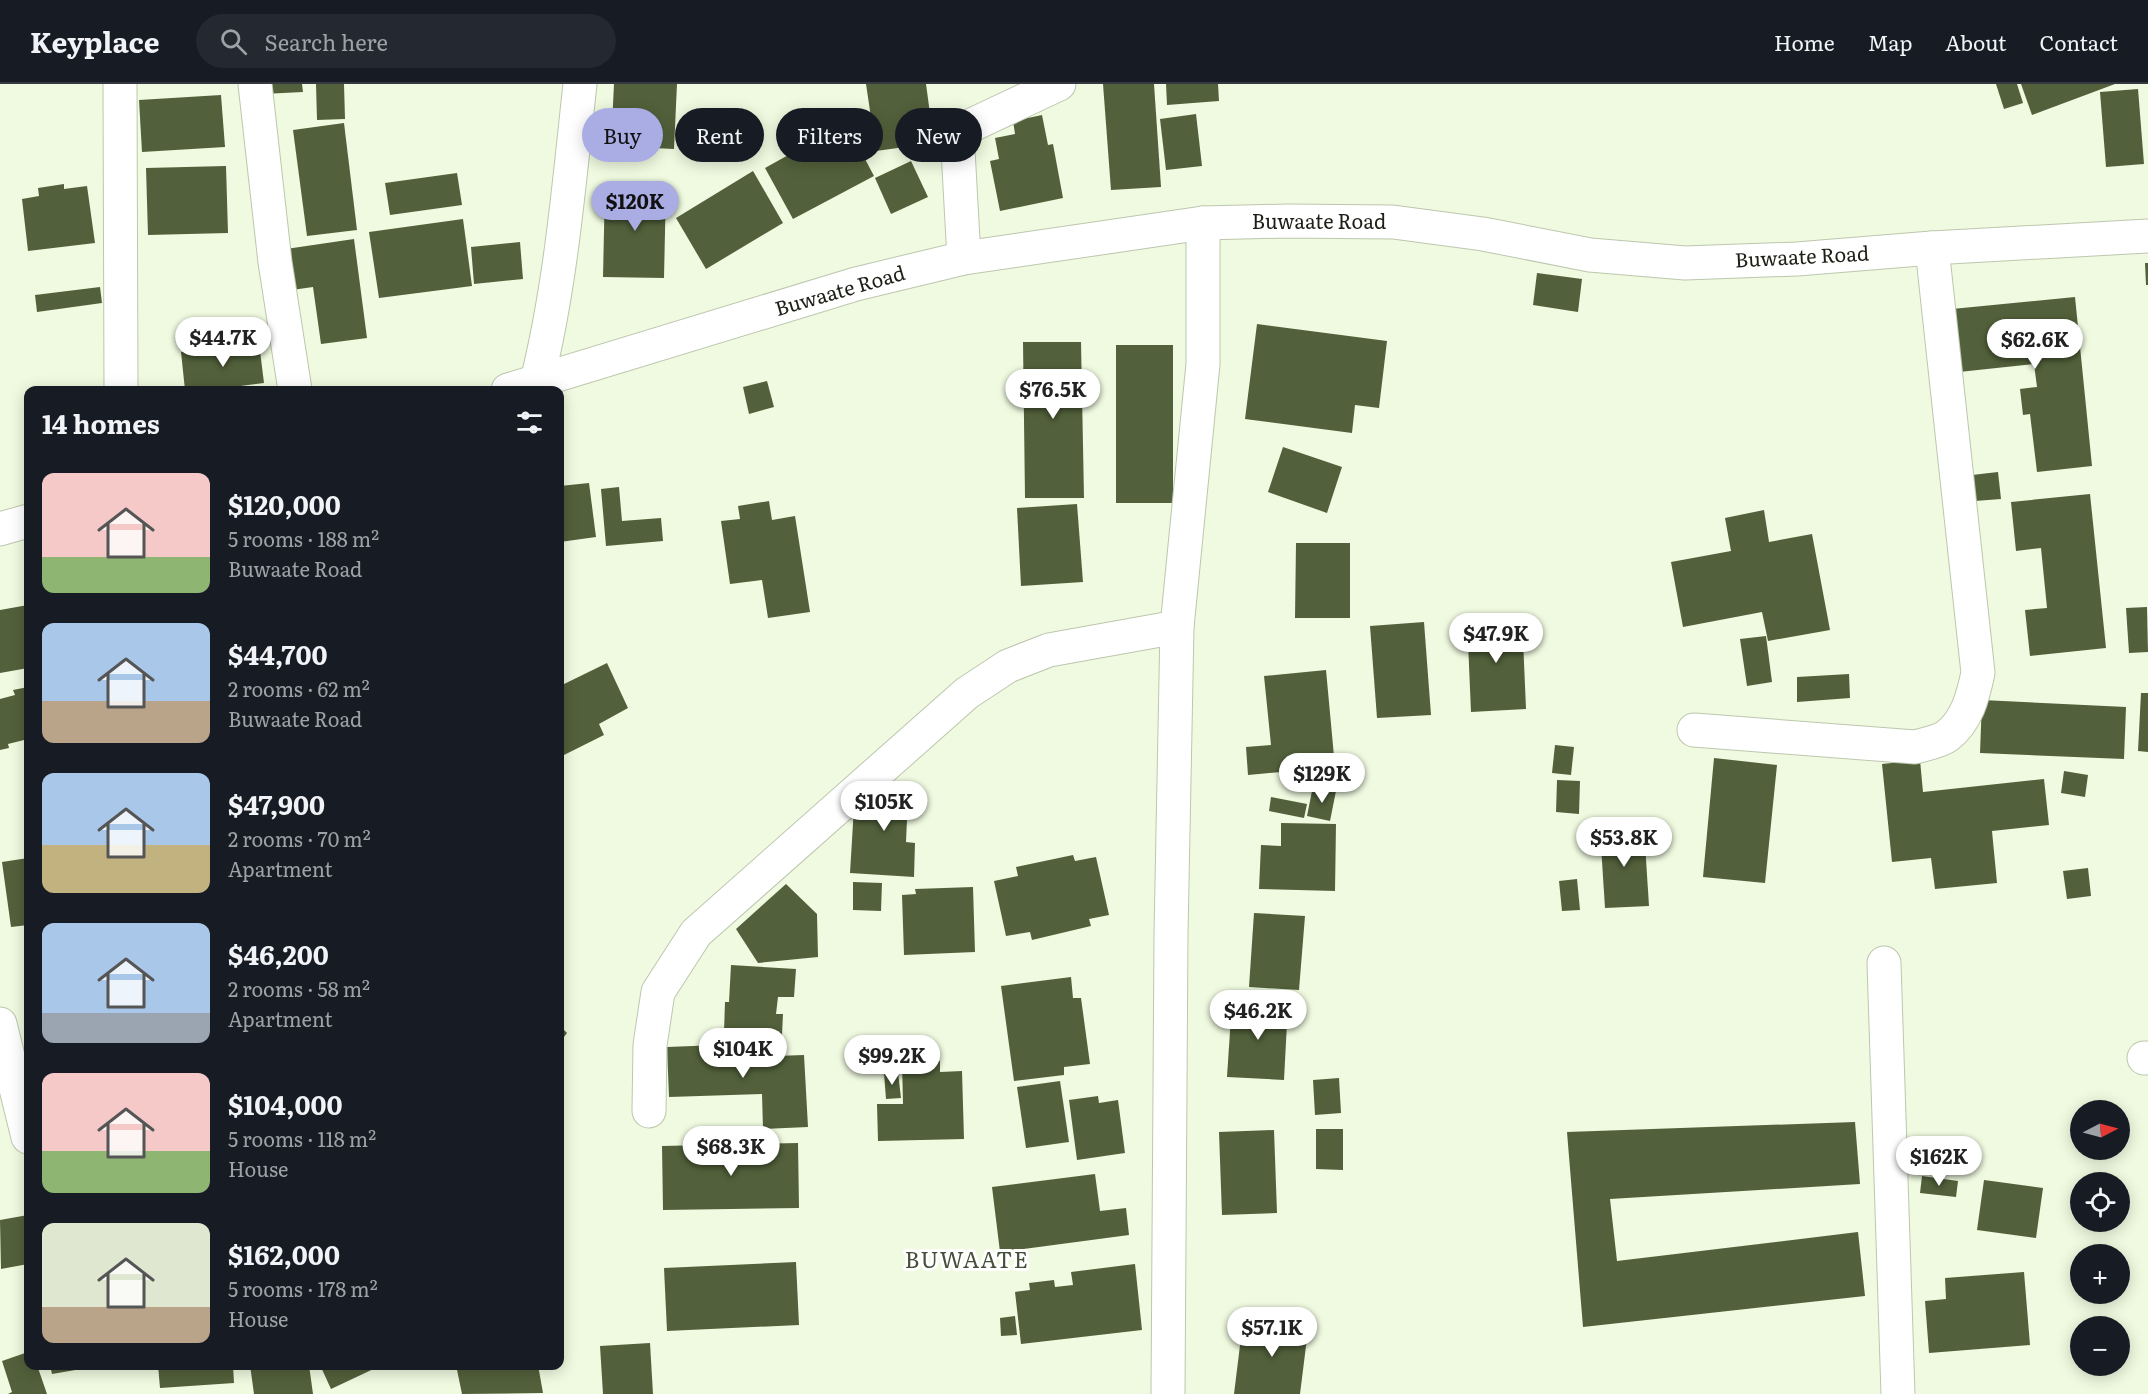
<!DOCTYPE html>
<html lang="en">
<head>
<meta charset="utf-8">
<style>
	:root { --surface:#171b24; --page:#242831; --text:#f1f3f6; --muted:#9ea1a6; --line:#363941; --accent:#a9ade4 }
	body { margin:0; font-family:Literata,serif; background:var(--page); color:var(--text); height:100vh; display:flex; flex-direction:column; font-size:22px; white-space:nowrap }
	* { box-sizing:border-box; margin:0 }
	p { font-size:20px; color:var(--muted) }
	.icon { flex:none; width:33px; height:33px; fill:none; stroke:currentColor; stroke-width:2; stroke-linecap:round; stroke-linejoin:round }
	.map { position:relative; flex:1; overflow:hidden }
	.sheet { position:absolute; left:24px; top:302px; width:540px; height:984px; display:flex; flex-direction:column; background:var(--surface); border-radius:12px; box-shadow:0 3px 15px #0003 }
	.sheet>* { flex:none }
	.top-card { position:absolute; left:582px; top:24px; width:570px; height:54px; display:flex; gap:12px }
	.needle { width:39px; rotate:84deg }
	.fabs { position:absolute; left:2070px; top:1016px; display:grid; gap:12px }
	.fabs a { display:grid; place-items:center; width:60px; height:60px; border-radius:50%; background:var(--surface); box-shadow:0 3px 15px #0003; font-size:30px }
	.price { position:absolute; translate:-50% -51px; padding:0 14px; border-radius:21px; background:#fff; color:#222; font-size:20px; line-height:39px; filter:drop-shadow(0 2px 3px #0008) }
	.price::after { content:''; position:absolute; left:50%; top:36px; width:18px; height:14px; margin-left:-9px; background:inherit; clip-path:polygon(0 0,100% 0,50% 100%) }
	.price.current { background:var(--accent); color:#111 }
	ul { padding:0; list-style:none }
	li { display:flex; align-items:center; gap:18px; height:150px; padding:0 18px }
	li span { display:grid; place-items:center; flex:none; width:168px; height:120px; border-radius:12px; color:#555 }
	li>.icon { margin-inline-start:auto }
	span .icon { width:72px; height:72px; fill:#fffc; stroke-width:1 }
	li b { font-size:26px }
	h2 { display:flex; justify-content:space-between; align-items:center; height:72px; padding:0 18px; font-size:26px }
	.tag { padding:0 21px; border-radius:27px; background:var(--surface); box-shadow:0 3px 15px #0003; font-size:21px; line-height:54px }
	.tag.current { background:var(--accent); color:#111 }
	header { display:flex; align-items:center; gap:36px; box-sizing:border-box; height:84px; padding:0 30px; background:var(--surface); border-bottom:2px solid var(--line) }
	header strong { font-size:28px }
	nav { display:flex; gap:33px; margin-inline-start:auto; font-size:21px }
	.search { width:420px; height:54px; background:var(--page); display:flex; align-items:center; gap:15px; box-sizing:border-box; padding:0 21px; border-radius:33px; color:var(--muted); font-size:22px }
	.map>svg:first-child { display:block }
</style>
</head>
<body>
<header>
<strong>Keyplace</strong>
<div class="search"><svg class="icon" aria-label="search" viewBox="0 0 24 24"><circle cx="10" cy="10" r="6"/><path d="M15 15l6 6"/></svg>Search here</div>
<nav><a>Home</a><a>Map</a><a>About</a><a>Contact</a></nav>
</header>
<div class="map">
<svg width="2148" height="1310" viewBox="0 0 2148 1310">
	<rect width="100%" height="100%" fill="#effae0"/>
	<g fill="#52613b">
		<polygon points="263,0 302,0 303,8 263,10"/>
		<polygon points="316,0 344,0 345,35 317,36"/>
		<polygon points="614,0 677,0 674,65 611,62"/>
		<polygon points="866,0 926,0 934,59 876,67"/>
		<polygon points="1103,0 1154,0 1161,103 1111,106"/>
		<polygon points="1166,0 1218,0 1219,17 1167,21"/>
		<polygon points="1996,0 2017,0 2023,19 2004,25"/>
		<polygon points="2021,0 2115,0 2032,31"/>
		<polygon points="2138,5 2144,80 2106,83 2100,8"/>
		<polygon points="221,11 225,63 142,68 139,16"/>
		<polygon points="1196,30 1202,82 1166,86 1160,35"/>
		<polygon points="1042,31 1048,61 1053,60 1063,114 1000,127 990,77 999,75 995,54 1015,50 1013,37"/>
		<polygon points="344,39 357,146 307,152 293,46"/>
		<polygon points="846,39 874,92 793,135 765,84"/>
		<polygon points="911,77 928,113 891,130 875,94"/>
		<polygon points="226,82 228,149 148,151 146,84"/>
		<polygon points="753,87 783,139 706,185 676,134"/>
		<polygon points="457,89 462,121 390,131 385,99"/>
		<polygon points="64,100 64,105 87,102 95,159 28,167 22,115 39,112 38,104"/>
		<polygon points="605,101 666,102 664,194 603,193"/>
		<polygon points="463,135 472,202 379,214 369,148"/>
		<polygon points="354,155 367,254 321,260 313,203 292,206 286,165"/>
		<polygon points="520,158 523,195 474,200 471,163"/>
		<polygon points="2145,179 2148,179 2148,201 2146,201"/>
		<polygon points="1537,189 1582,195 1578,228 1533,221"/>
		<polygon points="100,203 102,219 37,228 35,211"/>
		<polygon points="2075,213 2092,382 2037,388 2030,330 2023,331 2020,305 2037,303 2034,280 1959,288 1952,225"/>
		<polygon points="1257,240 1387,257 1379,324 1355,321 1352,349 1245,335"/>
		<polygon points="1023,258 1081,258 1084,414 1025,414"/>
		<polygon points="259,259 264,299 210,306 185,306 181,268"/>
		<rect x="1116" y="261" width="57" height="158"/>
		<polygon points="767,297 774,323 749,330 743,303"/>
		<polygon points="1283,363 1342,383 1327,429 1268,408"/>
		<polygon points="1998,388 2001,415 1975,417 1972,391"/>
		<polygon points="589,399 596,453 560,458 560,402"/>
		<polygon points="619,403 622,437 661,434 663,457 606,462 601,405"/>
		<polygon points="2090,410 2106,564 2030,572 2025,526 2047,524 2041,464 2016,467 2011,418"/>
		<polygon points="769,417 772,436 795,432 810,528 768,534 762,496 730,500 721,437 740,435 738,422"/>
		<polygon points="1077,420 1083,498 1021,502 1017,424"/>
		<polygon points="1764,426 1769,458 1812,450 1830,546 1768,557 1762,528 1683,543 1671,478 1731,467 1725,434"/>
		<polygon points="1296,459 1350,459 1350,534 1295,534"/>
		<polygon points="28,521 28,584 0,589 0,526"/>
		<polygon points="2147,523 2148,568 2129,569 2126,524"/>
		<polygon points="1522,532 1526,625 1471,628 1467,535"/>
		<polygon points="1424,538 1431,631 1377,634 1370,542"/>
		<polygon points="1766,552 1772,598 1747,602 1740,555"/>
		<polygon points="607,579 628,624 599,640 604,651 560,673 560,602"/>
		<polygon points="1326,586 1335,683 1248,691 1246,663 1271,661 1264,592"/>
		<polygon points="1849,590 1850,614 1797,618 1797,593"/>
		<polygon points="28,603 28,655 8,660 9,664 0,666 0,615 15,611 13,606"/>
		<polygon points="2141,609 2148,609 2148,668 2138,667"/>
		<polygon points="1982,616 2126,623 2124,675 1980,669"/>
		<polygon points="1555,661 1574,663 1571,691 1552,689"/>
		<polygon points="1714,674 1777,681 1765,799 1703,793"/>
		<polygon points="1920,676 1923,708 2044,695 2049,741 1992,747 1997,799 1935,805 1931,774 1892,778 1882,680"/>
		<polygon points="2064,687 2088,691 2085,713 2061,709"/>
		<polygon points="1557,696 1580,697 1579,730 1556,728"/>
		<polygon points="914,699 912,735 907,735 906,758 915,759 914,793 850,789 854,723 876,701"/>
		<polygon points="1313,702 1336,707 1330,737 1307,732"/>
		<polygon points="1271,713 1307,720 1304,734 1269,727"/>
		<polygon points="1281,739 1336,740 1335,807 1259,805 1261,761 1281,762"/>
		<polygon points="1644,744 1649,822 1605,824 1600,746"/>
		<polygon points="1073,771 1075,777 1096,773 1109,831 1089,835 1091,842 1032,856 1030,848 1006,852 994,797 1018,792 1016,783"/>
		<polygon points="28,774 28,841 11,843 2,778"/>
		<polygon points="2088,784 2091,812 2067,815 2063,787"/>
		<polygon points="1577,795 1580,826 1562,827 1559,797"/>
		<polygon points="853,798 882,799 881,827 853,826"/>
		<polygon points="786,800 817,830 818,873 758,879 736,845"/>
		<polygon points="973,803 975,868 904,871 902,811 916,810 915,805"/>
		<polygon points="1254,829 1305,832 1299,906 1249,903"/>
		<polygon points="731,881 796,885 794,913 778,913 776,930 783,930 782,951 724,948 725,918 729,918"/>
		<polygon points="1071,893 1073,914 1081,914 1090,980 1064,983 1064,991 1014,997 1001,902"/>
		<polygon points="1232,917 1288,920 1284,996 1227,993"/>
		<polygon points="560,942 567,949 560,958"/>
		<polygon points="774,959 775,972 804,971 808,1043 763,1045 762,1010 669,1013 667,963"/>
		<polygon points="940,977 940,988 962,987 964,1055 878,1057 877,1020 903,1020 902,978"/>
		<polygon points="898,988 901,1014 886,1015 884,989"/>
		<polygon points="1339,994 1341,1029 1315,1031 1313,996"/>
		<polygon points="1060,997 1069,1058 1026,1064 1017,1003"/>
		<polygon points="1098,1012 1099,1019 1118,1016 1125,1069 1077,1076 1069,1016"/>
		<polygon points="1855,1038 1860,1100 1610,1115 1617,1177 1858,1148 1865,1212 1583,1243 1567,1048"/>
		<polygon points="1316,1045 1343,1045 1343,1086 1316,1085"/>
		<polygon points="1274,1046 1277,1129 1222,1131 1219,1048"/>
		<polygon points="798,1059 799,1124 663,1126 662,1062"/>
		<polygon points="1095,1090 1100,1127 1126,1124 1129,1151 1000,1168 992,1103"/>
		<polygon points="1922,1092 1958,1097 1956,1113 1920,1109"/>
		<polygon points="1984,1096 2043,1104 2036,1154 1977,1146"/>
		<polygon points="28,1131 28,1180 1,1185 0,1136"/>
		<polygon points="796,1178 799,1241 667,1247 664,1184"/>
		<polygon points="1135,1180 1142,1246 1021,1260 1015,1208 1030,1206 1029,1199 1054,1196 1055,1203 1073,1201 1071,1188"/>
		<polygon points="2024,1188 2030,1261 1929,1269 1925,1217 1946,1215 1945,1194"/>
		<polygon points="1261,1231 1309,1238 1300,1310 1234,1310 1242,1245 1260,1247"/>
		<polygon points="1015,1232 1017,1251 1001,1252 1000,1234"/>
		<polygon points="650,1259 653,1310 603,1310 600,1262"/>
		<polygon points="28,1268 28,1281 37,1281 47,1310 8,1310 12,1308 2,1277"/>
		<polygon points="50,1281 99,1281 99,1282 52,1290"/>
		<polygon points="158,1281 233,1281 234,1299 160,1304"/>
		<polygon points="250,1281 309,1281 313,1310 254,1310"/>
		<polygon points="320,1281 382,1281 331,1305"/>
		<polygon points="456,1281 538,1281 543,1309 462,1310"/>
	</g>
	<g fill="none" stroke-linecap="round" stroke-linejoin="round">
		<defs>
			<g id="minor">
				<polyline points="120,0 121,306"/>
				<polyline points="255,0 275,178 295,306"/>
				<polyline points="964,174 957,48 1059,0"/>
				<path d="M 537,297 C 561,200 569,100 580,0"/>
				<path d="M 1694,646 L 1915,663 C 1925,660 1939,658 1947,652 C 1967,637 1973,612 1978,589 L 1932,164"/>
				<polyline points="1884,879 1898,1310"/>
				<polyline points="0,940 28,1053"/>
				<polyline points="2144,974 2148,974"/>
				<polyline points="649,1027 650,961 658,908 696,849 967,609 1008,582 1049,566 1177,543"/>
				<polyline points="1168,1310 1171,850 1177,543 1203,280 1203,139"/>
			</g>
			<g id="tertiary">
				<polyline points="508,306 856,200 964,174 1203,139 1287,137 1393,138 1483,150 1590,171 1685,179 1797,175 1932,164 2148,152"/>
				<polyline points="0,445 28,437"/>
			</g>
		</defs>
		<use href="#minor" stroke="#bcc7ae" stroke-width="35"/>
		<use href="#tertiary" stroke="#bcc7ae" stroke-width="35"/>
		<use href="#minor" stroke="#fff" stroke-width="33"/>
		<use href="#tertiary" stroke="#fff" stroke-width="33"/>
	</g>
	<g text-anchor="middle" stroke-width="6" stroke-linejoin="round" paint-order="stroke">
		<g font-size="20" fill="#1c2017" stroke="#fff">
			<text x="1319" y="145">Buwaate Road</text>
			<text transform="translate(1802 173) rotate(-3)" y="7">Buwaate Road</text>
			<text transform="translate(840 207) rotate(-16)" y="7">Buwaate Road</text>
		</g>
		<g font-size="22" letter-spacing="1.5" fill="#464f3a" stroke="#fff">
			<text x="967" y="1184">BUWAATE</text>
		</g>
	</g>
</svg>
<div class="fabs">
<a><svg class="needle" viewBox="-14 -14 28 28"><path d="M0-13l5 13h-10z" fill="#e53935"/><path d="M0 13l5-13h-10z" fill="#9ea1a6"/></svg></a>
<a><svg class="icon" aria-label="locate" viewBox="0 0 24 24"><circle cx="12" cy="12" r="6"/><path d="M12 2v4M12 18v4M2 12h4M18 12h4"/></svg></a>
<a>+</a>
<a>−</a>
</div>
<b class="price current" style="left:635px;top:148px">$120K</b>
<b class="price" style="left:223px;top:284px">$44.7K</b>
<b class="price" style="left:2035px;top:286px">$62.6K</b>
<b class="price" style="left:1053px;top:336px">$76.5K</b>
<b class="price" style="left:1496px;top:580px">$47.9K</b>
<b class="price" style="left:1322px;top:720px">$129K</b>
<b class="price" style="left:884px;top:748px">$105K</b>
<b class="price" style="left:1624px;top:784px">$53.8K</b>
<b class="price" style="left:1258px;top:957px">$46.2K</b>
<b class="price" style="left:743px;top:995px">$104K</b>
<b class="price" style="left:892px;top:1002px">$99.2K</b>
<b class="price" style="left:731px;top:1093px">$68.3K</b>
<b class="price" style="left:1939px;top:1103px">$162K</b>
<b class="price" style="left:1272px;top:1274px">$57.1K</b>
<div class="top-card">
<a class="tag current">Buy</a>
<a class="tag">Rent</a>
<a class="tag">Filters</a>
<a class="tag">New</a>
</div>
<section class="sheet">
<h2>14 homes<svg class="icon" aria-label="filters" viewBox="0 0 24 24"><path d="M4 7h16M4 17h16"/><circle cx="9" cy="7" r="2"/><circle cx="15" cy="17" r="2"/></svg></h2>
<ul>
<li><span style="background:linear-gradient(#f6c9c9 70%,#8fb573 0)"><svg class="icon" aria-label="home" viewBox="0 0 24 24"><path d="M3 11l9-7 9 7M6 9v11h12V9"/></svg></span><div><b>$120,000</b><p>5 rooms · 188 m²</p><p>Buwaate Road</p></div></li>
<li><span style="background:linear-gradient(#a9c7e8 65%,#b9a48a 0)"><svg class="icon" aria-label="home" viewBox="0 0 24 24"><path d="M3 11l9-7 9 7M6 9v11h12V9"/></svg></span><div><b>$44,700</b><p>2 rooms · 62 m²</p><p>Buwaate Road</p></div></li>
<li><span style="background:linear-gradient(#a9c7e8 60%,#c2b280 0)"><svg class="icon" aria-label="home" viewBox="0 0 24 24"><path d="M3 11l9-7 9 7M6 9v11h12V9"/></svg></span><div><b>$47,900</b><p>2 rooms · 70 m²</p><p>Apartment</p></div></li>
<li><span style="background:linear-gradient(#a9c7e8 75%,#9aa5b1 0)"><svg class="icon" aria-label="home" viewBox="0 0 24 24"><path d="M3 11l9-7 9 7M6 9v11h12V9"/></svg></span><div><b>$46,200</b><p>2 rooms · 58 m²</p><p>Apartment</p></div></li>
<li><span style="background:linear-gradient(#f6c9c9 65%,#8fb573 0)"><svg class="icon" aria-label="home" viewBox="0 0 24 24"><path d="M3 11l9-7 9 7M6 9v11h12V9"/></svg></span><div><b>$104,000</b><p>5 rooms · 118 m²</p><p>House</p></div></li>
<li><span style="background:linear-gradient(#dfe7d0 70%,#b9a48a 0)"><svg class="icon" aria-label="home" viewBox="0 0 24 24"><path d="M3 11l9-7 9 7M6 9v11h12V9"/></svg></span><div><b>$162,000</b><p>5 rooms · 178 m²</p><p>House</p></div></li>
</ul>
</section>
</div>
</body>
</html>
